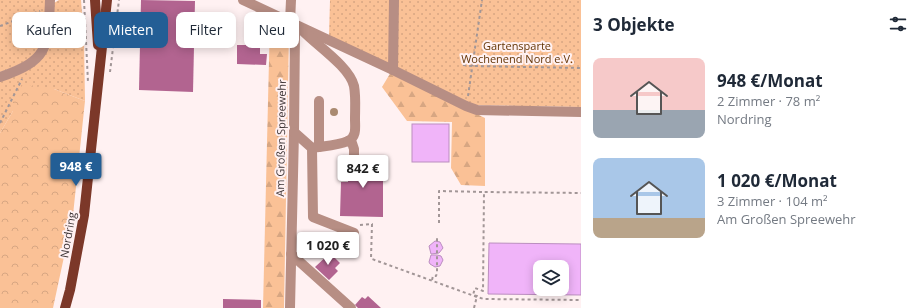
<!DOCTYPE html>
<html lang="de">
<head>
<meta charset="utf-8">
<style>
	:root { --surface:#fff; --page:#f2f2f3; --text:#1f2937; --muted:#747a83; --accent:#235e95 }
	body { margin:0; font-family:"Open Sans",sans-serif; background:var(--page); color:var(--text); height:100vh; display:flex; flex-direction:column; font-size:15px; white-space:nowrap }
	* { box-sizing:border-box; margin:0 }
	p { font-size:13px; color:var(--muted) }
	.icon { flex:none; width:22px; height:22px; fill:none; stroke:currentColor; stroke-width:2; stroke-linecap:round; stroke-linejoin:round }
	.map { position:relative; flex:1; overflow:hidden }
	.side { display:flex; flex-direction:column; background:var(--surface); width:340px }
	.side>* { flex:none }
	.guide { position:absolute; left:12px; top:12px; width:380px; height:36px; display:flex; gap:8px }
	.fabs { position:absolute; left:533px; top:260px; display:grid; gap:8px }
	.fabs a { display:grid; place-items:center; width:36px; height:36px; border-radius:8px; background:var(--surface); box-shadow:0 2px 10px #0003; font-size:20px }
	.price { position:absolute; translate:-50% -34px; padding:0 9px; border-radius:4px; background:#fff; color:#222; font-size:13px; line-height:26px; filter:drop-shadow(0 1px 2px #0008) }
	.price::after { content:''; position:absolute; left:50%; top:24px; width:12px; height:9px; margin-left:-6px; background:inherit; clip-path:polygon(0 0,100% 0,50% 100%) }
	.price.selected { background:var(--accent); color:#fff }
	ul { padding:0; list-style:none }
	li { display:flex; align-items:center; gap:12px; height:100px; padding:0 12px }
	li span { display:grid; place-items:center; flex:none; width:112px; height:80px; border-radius:8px; color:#555 }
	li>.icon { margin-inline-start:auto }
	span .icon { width:48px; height:48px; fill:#fffc; stroke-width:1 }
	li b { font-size:17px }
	h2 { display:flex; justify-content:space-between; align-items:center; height:48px; padding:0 12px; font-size:17px }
	.chip { padding:0 14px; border-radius:8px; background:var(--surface); box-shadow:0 2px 10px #0003; font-size:14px; line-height:36px }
	.chip.selected { background:var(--accent); color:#fff }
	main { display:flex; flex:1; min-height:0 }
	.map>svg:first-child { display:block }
</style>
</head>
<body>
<main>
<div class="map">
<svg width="581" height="308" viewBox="0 0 581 308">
	<defs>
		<pattern id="grass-dots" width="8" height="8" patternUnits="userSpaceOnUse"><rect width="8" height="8" fill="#fac196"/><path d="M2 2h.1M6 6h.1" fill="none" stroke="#d7a682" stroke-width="1.8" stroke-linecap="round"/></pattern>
		<pattern id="forest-firs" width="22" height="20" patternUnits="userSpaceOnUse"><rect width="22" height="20" fill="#fac196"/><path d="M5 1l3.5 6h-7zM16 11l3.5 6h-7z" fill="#d7a682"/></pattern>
		<pattern id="park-crowns" width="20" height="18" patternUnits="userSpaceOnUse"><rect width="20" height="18" fill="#fac196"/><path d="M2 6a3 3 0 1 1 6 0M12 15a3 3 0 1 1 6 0" fill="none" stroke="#d7a682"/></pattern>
	</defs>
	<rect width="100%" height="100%" fill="#fff1f2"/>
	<g fill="url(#grass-dots)">
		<path d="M 0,0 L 45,0 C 45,13 46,45 36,54 C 29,61 10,69 0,72 Z"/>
		<path d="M 59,0 L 81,0 L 84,40 L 85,101 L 54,89 L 14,106 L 13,111 L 0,133 L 0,81 C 12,76 26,72 37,64 C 50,54 51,19 54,3 Z"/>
		<polygon points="330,0 581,0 581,107 474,105 329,36"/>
	</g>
	<g fill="url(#forest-firs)">
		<polygon points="270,19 289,32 284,308 263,308"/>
		<polygon points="391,72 485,118 485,186 461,185 451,168 452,122 407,121 382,87"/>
	</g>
	<polygon fill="url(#park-crowns)" points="23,84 54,89 85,101 73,215 53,308 0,308 0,133 13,111 13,102"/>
	<g fill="#f0b4f9" stroke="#bb8ebf" fill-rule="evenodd">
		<rect x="412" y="124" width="37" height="38"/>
		<polygon points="435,241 440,242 443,248 439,253 431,254 429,246"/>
		<path d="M 489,243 L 581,244 L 581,295 L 488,294 ZM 540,267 L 562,267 L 562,289 L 540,289 Z"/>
		<polygon points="431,255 437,255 441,256 443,260 440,266 435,267 430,264 429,262"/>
	</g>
	<g fill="#b26490">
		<polygon points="141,0 195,1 193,92 139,90"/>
		<polygon points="237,45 260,45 260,54 267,54 266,65 237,64"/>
		<polygon points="348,158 383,159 383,217 340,216 341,182 348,182"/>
		<polygon points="330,253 340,263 335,268 338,271 329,280 315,267"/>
		<polygon points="368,296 381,308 358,308 355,305 362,297 365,299"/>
		<polygon points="223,299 261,300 261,308 223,308"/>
	</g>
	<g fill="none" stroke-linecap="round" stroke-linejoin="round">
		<g stroke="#a29697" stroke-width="2" stroke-dasharray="3 3" stroke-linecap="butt">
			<polyline points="84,0 88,82"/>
			<polyline points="0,26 40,11"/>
			<polyline points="463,65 472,66 581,68"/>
			<polyline points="110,72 119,0"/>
			<polyline points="468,96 482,0"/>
			<polyline points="0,123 22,79"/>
			<polyline points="439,223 439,191 484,192"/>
			<polyline points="360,225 372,224 371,258 372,259 477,297 484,299 581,300"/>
			<polyline points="432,280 433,276 436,276 437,273 437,238"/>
			<polyline points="474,308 477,296 473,295 475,288 483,291 484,192 581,193"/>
		</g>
		<g stroke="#b78e84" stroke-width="10">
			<polyline points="243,0 290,22 295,32 294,132 290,308"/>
			<polyline points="291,0 290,22 393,70 466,106 477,110 581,112"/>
			<path d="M 302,30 C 316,45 349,66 354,86 C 356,97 355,108 355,119 C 355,127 357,137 348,141 C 337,146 323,146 312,148"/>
			<polyline points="393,70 394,0"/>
			<path d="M 0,77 C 49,60 48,48 50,0"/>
			<polyline points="294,132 312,148 313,217 354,233"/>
			<polyline points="348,141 352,143 354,149 354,156"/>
			<polyline points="319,147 319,101"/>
			<polyline points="291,254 351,308"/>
		</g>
		<g stroke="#7c3829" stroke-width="10">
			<polyline points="95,0 98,45"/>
			<polyline points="65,308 70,290 84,215 107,0"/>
		</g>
	</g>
	<circle fill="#aa8a71" cx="334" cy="112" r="4"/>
	<g text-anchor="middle" stroke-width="4" stroke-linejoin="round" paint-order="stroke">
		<g font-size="11" fill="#653607" stroke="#fff1f2">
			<text x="517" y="50">Gartensparte<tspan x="517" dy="13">Wochenend Nord e.V.</tspan></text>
		</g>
		<g font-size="11" fill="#3f3637" stroke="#fff1f2">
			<text transform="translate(281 138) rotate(-89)" y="4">Am Großen Spreewehr</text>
			<text transform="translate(68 235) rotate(-80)" y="4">Nordring</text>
		</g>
	</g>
</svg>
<div class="fabs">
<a><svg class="icon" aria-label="layers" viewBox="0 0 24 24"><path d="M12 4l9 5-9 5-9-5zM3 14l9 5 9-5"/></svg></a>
</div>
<b class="price selected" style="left:76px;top:187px">948 €</b>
<b class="price" style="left:363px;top:189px">842 €</b>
<b class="price" style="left:328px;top:266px">1 020 €</b>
<div class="guide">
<a class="chip">Kaufen</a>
<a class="chip selected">Mieten</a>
<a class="chip">Filter</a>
<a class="chip">Neu</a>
</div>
</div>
<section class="side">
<h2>3 Objekte<svg class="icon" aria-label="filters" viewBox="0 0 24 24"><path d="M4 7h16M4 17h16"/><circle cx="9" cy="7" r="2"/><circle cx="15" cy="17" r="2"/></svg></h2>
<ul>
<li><span style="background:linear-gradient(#f6c9c9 65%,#9aa5b1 0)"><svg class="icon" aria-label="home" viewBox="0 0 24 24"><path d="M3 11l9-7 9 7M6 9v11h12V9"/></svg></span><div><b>948 €/Monat</b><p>2 Zimmer · 78 m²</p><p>Nordring</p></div></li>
<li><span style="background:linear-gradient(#a9c7e8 75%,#b9a48a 0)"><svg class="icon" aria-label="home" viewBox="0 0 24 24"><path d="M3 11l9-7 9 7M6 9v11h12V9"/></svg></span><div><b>1 020 €/Monat</b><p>3 Zimmer · 104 m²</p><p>Am Großen Spreewehr</p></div></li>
</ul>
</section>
</main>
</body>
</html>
